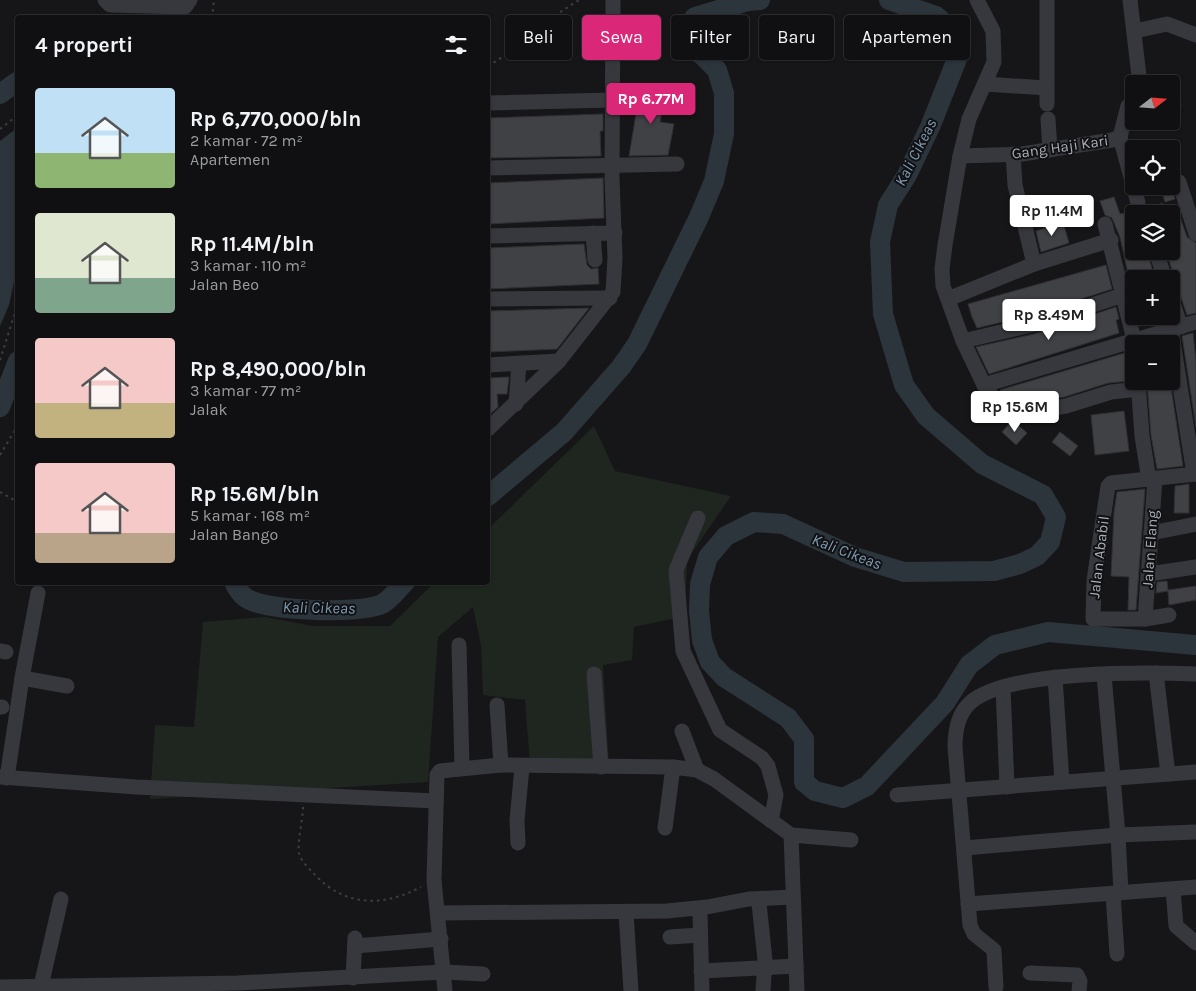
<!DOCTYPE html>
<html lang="id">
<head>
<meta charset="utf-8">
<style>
	:root { --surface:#101012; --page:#1e1e20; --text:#f1f3f6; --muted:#9c9d9f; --line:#303032; --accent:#db2777 }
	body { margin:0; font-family:Karla,sans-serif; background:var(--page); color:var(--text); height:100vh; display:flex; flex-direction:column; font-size:19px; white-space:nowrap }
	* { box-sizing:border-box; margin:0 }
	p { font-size:16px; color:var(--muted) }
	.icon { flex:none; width:28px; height:28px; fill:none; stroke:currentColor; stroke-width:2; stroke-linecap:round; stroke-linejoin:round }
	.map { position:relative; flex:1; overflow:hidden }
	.drawer { position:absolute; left:15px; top:15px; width:475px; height:570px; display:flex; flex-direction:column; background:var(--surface); border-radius:5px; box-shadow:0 1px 4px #0004,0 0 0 1px var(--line) }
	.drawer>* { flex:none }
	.top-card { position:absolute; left:505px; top:15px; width:475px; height:45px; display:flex; gap:10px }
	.needle { width:32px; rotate:73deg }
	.tools { position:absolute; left:1125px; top:75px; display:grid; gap:10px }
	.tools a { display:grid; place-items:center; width:55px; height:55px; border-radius:5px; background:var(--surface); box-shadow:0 1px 4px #0004,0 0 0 1px var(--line); font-size:25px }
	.price { position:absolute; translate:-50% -42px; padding:0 11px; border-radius:5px; background:#fff; color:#222; font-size:16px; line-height:32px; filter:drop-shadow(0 1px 2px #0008) }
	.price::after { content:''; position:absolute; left:50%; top:30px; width:15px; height:11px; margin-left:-8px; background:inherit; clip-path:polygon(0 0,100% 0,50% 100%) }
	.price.current { background:var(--accent); color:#fff }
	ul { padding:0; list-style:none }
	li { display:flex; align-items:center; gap:15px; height:125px; padding:0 20px }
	li span { display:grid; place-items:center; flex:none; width:140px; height:100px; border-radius:5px; color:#555 }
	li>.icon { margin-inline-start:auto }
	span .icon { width:60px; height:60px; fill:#fffc; stroke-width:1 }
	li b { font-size:21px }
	h2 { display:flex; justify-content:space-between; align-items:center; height:60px; padding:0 20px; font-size:21px }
	.chip { padding:0 18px; border-radius:5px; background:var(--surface); box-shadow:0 1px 4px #0004,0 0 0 1px var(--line); font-size:18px; line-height:45px }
	.chip.current { background:var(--accent); color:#fff }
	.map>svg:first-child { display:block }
</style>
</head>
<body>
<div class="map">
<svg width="1196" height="991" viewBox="0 0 1196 991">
	<rect width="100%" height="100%" fill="#161618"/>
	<polygon fill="#1e261f" points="594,426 615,471 731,496 687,560 685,616 634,627 632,660 603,665 609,766 530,764 525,700 483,695 481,645 473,607 438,637 428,782 150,799 155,725 194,727 203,622 265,617 312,626 390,626 434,583 488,582 488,529"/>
	<polygon fill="#2c353c" points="17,128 17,268 9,305 0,326 0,141"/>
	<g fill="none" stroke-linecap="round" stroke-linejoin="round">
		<g stroke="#2c353c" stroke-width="20">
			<polyline points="889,0 936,16 957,34 957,59 930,127 907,175 888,205 880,242 883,314 904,385 926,416 982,464 1043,495 1056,517 1050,542 1037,556 1020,564 994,571 904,572 855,557 783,524 754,522 726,536 708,557 700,584 699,611 702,640 710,662 724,677 788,718 804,739 804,782 815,791 843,798 867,786 945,703 969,665 995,645 1048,632 1196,645"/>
			<polyline points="0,94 18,81"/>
			<polyline points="0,407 18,361"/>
			<polyline points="488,496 564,432 621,367 637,344 699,217 714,181 724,134 724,93 717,70 702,55 683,43 683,31 695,17 748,1 760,0"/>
			<path d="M 234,582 C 238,591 243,598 252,601 C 276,611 360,614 382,604 C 390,600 398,589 405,582"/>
		</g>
	</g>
	<g fill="#404145" stroke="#303034">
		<polygon points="641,84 666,89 660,122 674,124 668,155 629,156"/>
		<polygon points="603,114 603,131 600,131 601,156 488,158 488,118"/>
		<polygon points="603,178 604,218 488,224 488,183"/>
		<polygon points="1160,186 1171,186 1175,199 1165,202"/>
		<polygon points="1114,197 1120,214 1134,211 1134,251 1147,251 1155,279 1134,279 1134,300 1120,237 1112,218 1105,215 1100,201"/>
		<polygon points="1162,203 1166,214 1134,214 1134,212 1141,212"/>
		<polygon points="1180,217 1187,237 1196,243 1196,313 1187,315 1180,294 1172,285 1174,276 1166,251 1171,251 1171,220"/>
		<polygon points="1063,222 1069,243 1041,252 1036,231"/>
		<polygon points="584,244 587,265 591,269 598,268 599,284 488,289 488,248"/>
		<polygon points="1106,265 1112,289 1028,316 977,328 972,317 968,304"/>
		<polygon points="1116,307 1119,319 1116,320 1119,333 989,374 976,347 1034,334"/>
		<polygon points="589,308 557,349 488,352 488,311"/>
		<polygon points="1138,316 1168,316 1169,320 1154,325 1154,321 1140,326"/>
		<polygon points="1193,333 1196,361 1196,427 1182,336"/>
		<polygon points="1128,352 1132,374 1129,381 1108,383 1064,397 1011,405 1009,397 1005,398 1000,390"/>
		<polygon points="509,377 507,394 497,394 498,407 488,416 488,378"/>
		<polygon points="1147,381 1170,381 1183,466 1157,469 1151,435"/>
		<polygon points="1124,411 1129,451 1095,455 1091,415"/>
		<polygon points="1016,423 1027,433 1016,445 1002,432 1009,424"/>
		<polygon points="1060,432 1078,446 1070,456 1052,442"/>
		<polygon points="1189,484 1189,513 1174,513 1175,486"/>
		<polygon points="1145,489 1136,610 1128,610 1129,577 1111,576 1114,512 1117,492"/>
		<polygon points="1167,581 1168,590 1196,586 1196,600 1169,605 1168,591 1156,593 1157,582"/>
	</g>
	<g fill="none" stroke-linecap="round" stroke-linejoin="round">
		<g stroke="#3d3f44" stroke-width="2" stroke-dasharray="2.5 4" stroke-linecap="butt">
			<polyline points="212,18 214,0"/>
			<polyline points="488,66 543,32 557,14 579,0"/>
			<polyline points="0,129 18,115"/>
			<polyline points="0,360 18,303"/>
			<polyline points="0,455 18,425"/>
			<polyline points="0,492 18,502"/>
			<path d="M 303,807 C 303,819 297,842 299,853 C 301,862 310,869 315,875 C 346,907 383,907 421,887"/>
		</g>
		<g stroke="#37383d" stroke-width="15">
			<polyline points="105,0 110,5 185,7 190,0"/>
			<polyline points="977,0 993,31 994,62 969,119 960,156 945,245 942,269 943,286 963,341 984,385 1004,412 1009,415 1066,406 1111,392 1139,389"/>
			<polyline points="1047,0 1047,104"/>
			<polyline points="1130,0 1140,84"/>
			<polyline points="1135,31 1167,24 1196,35"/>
			<polyline points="985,84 1046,88"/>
			<polyline points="488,103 612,100"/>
			<polyline points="1171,104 1174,104"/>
			<polyline points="1048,119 1050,150"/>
			<polyline points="1120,137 1138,203"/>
			<polyline points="1013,154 1015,185 1034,264"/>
			<polyline points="960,156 1022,154 1112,140 1120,137 1128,106 1134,101"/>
			<polyline points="488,168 677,164"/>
			<polyline points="1179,182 1196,234"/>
			<polyline points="1105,224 1135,344"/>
			<polyline points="593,233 595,260"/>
			<polyline points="488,236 615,233"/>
			<polyline points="1156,251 1165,279"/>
			<polyline points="1171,297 1181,327"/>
			<polyline points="488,299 610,298"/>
			<polyline points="948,299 1034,264 1111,240"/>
			<polyline points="1171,329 1194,474"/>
			<polyline points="963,341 1031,325 1123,295"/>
			<polyline points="488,365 559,361"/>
			<polyline points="1138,381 1142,436 1149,480"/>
			<polyline points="984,385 1196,322"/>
			<polyline points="516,404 519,364"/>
			<polyline points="488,429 559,361 613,292 615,258 612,178 613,0"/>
			<polyline points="698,518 676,570 683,651 720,730 762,758 768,766 776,795 771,821"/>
			<polyline points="1151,533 1196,524"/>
			<polyline points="1149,574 1196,567"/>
			<polyline points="1169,615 1145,619 1093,619 1094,580 1108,486 1111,483 1196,474"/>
			<polyline points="1145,619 1155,479"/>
			<polyline points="459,645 462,768"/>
			<polyline points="0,651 6,652"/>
			<polyline points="1156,673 1168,774"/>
			<polyline points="594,674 601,767"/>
			<polyline points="1104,675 1118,835 1121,893"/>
			<polyline points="1055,677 1062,782"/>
			<polyline points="22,678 67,686"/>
			<polyline points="1003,687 1007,787"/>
			<polyline points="497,705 501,765"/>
			<polyline points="0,707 2,707"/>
			<polyline points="682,731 697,770"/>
			<polyline points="0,777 136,787 436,801"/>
			<polyline points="7,778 22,678 38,593"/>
			<polyline points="897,795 1196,772"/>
			<polyline points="665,828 673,767"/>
			<polyline points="791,835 851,840"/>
			<polyline points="518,843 517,820 522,767"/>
			<polyline points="964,848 1118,835 1196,832"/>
			<polyline points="1173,889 1176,926 1196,943"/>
			<polyline points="1113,894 1117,954"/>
			<polyline points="759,903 765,960 763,991"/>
			<polyline points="968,904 1196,887"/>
			<polyline points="626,912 631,991"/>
			<polyline points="438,913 667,911 707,907 749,899 793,897"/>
			<polyline points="700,913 702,991"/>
			<polyline points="670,937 700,935"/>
			<polyline points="355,946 441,939"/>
			<polyline points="701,971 796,966"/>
			<polyline points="1030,973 1077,975 1080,981 1079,991"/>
			<polyline points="353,978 355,938"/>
			<polyline points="41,986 61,899"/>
			<polyline points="0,987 238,983 444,972 483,974"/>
			<path d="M 996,987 L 994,950 L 974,934 L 970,925 L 955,747 C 955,731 958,713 971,702 C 1009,670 1146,672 1196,674"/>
			<polyline points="445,991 434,880 437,775 440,771 501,765 673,767 697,770 714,779 791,835 797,991"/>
		</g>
	</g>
	<g text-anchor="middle" stroke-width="4" stroke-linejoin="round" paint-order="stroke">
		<g font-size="15" fill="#a8adb8" stroke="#111113">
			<text transform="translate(1060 147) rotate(-8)" y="5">Gang Haji Kari</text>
			<text transform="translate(1150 549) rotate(-86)" y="5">Jalan Elang</text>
			<text transform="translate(1099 557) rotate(-83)" y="5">Jalan Ababil</text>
		</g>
		<g font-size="16" font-style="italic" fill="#7f9bb3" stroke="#111113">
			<text transform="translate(915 152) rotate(-63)" y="6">Kali Cikeas</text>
			<text transform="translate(847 551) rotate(21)" y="6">Kali Cikeas</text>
			<text transform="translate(319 607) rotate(1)" y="6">Kali Cikeas</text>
		</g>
	</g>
</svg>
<div class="tools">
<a><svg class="needle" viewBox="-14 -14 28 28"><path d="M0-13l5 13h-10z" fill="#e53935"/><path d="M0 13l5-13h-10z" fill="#9c9d9f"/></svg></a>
<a><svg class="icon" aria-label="locate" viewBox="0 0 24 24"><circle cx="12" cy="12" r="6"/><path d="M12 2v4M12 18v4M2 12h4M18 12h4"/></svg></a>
<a><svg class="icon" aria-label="layers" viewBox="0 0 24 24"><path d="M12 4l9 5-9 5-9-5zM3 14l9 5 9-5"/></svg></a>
<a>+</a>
<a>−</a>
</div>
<b class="price current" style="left:651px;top:125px">Rp 6.77M</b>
<b class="price" style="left:1052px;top:237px">Rp 11.4M</b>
<b class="price" style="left:1049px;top:341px">Rp 8.49M</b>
<b class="price" style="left:1015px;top:433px">Rp 15.6M</b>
<div class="top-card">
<a class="chip">Beli</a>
<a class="chip current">Sewa</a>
<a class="chip">Filter</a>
<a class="chip">Baru</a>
<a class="chip">Apartemen</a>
</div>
<section class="drawer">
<h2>4 properti<svg class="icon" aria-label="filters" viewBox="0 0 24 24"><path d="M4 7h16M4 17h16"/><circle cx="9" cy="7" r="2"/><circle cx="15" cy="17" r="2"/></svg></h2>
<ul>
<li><span style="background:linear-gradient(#bfe0f5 65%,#8fb573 0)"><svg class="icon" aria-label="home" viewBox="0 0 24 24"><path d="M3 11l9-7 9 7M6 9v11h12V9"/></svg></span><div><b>Rp 6,770,000/bln</b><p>2 kamar · 72 m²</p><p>Apartemen</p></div></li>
<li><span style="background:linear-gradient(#dfe7d0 65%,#7fa58c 0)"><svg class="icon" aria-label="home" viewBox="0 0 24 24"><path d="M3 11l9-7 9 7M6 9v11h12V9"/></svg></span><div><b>Rp 11.4M/bln</b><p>3 kamar · 110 m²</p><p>Jalan Beo</p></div></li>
<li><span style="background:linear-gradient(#f6c9c9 65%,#c2b280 0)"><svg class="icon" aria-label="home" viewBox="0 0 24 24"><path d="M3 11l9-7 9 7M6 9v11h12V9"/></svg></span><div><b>Rp 8,490,000/bln</b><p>3 kamar · 77 m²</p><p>Jalak</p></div></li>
<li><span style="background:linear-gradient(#f6c9c9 70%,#b9a48a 0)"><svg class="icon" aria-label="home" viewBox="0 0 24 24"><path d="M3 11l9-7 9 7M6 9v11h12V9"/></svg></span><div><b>Rp 15.6M/bln</b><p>5 kamar · 168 m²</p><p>Jalan Bango</p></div></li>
</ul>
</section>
</div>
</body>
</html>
